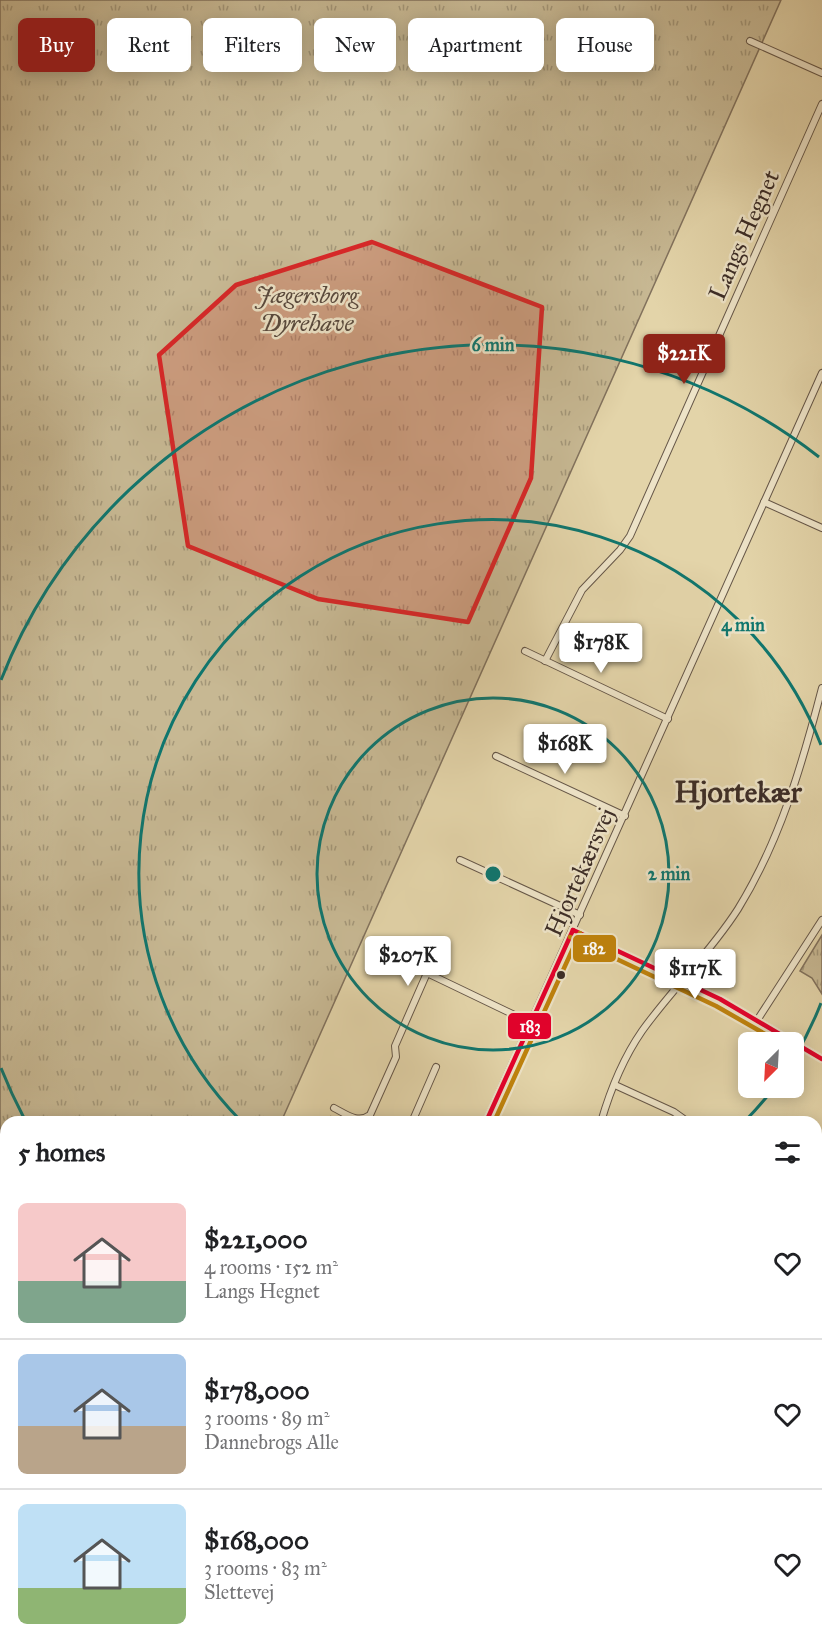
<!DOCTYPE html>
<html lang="en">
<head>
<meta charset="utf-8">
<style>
	:root { --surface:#fff; --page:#f2f2f2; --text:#202124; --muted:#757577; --line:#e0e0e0; --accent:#8f2418 }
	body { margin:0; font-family:"IM FELL Great Primer",serif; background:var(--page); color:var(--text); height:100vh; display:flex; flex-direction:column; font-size:22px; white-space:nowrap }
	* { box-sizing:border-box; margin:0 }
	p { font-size:20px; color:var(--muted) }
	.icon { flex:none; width:33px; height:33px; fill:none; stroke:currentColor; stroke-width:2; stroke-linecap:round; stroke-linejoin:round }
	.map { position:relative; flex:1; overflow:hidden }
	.details { position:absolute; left:0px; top:1116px; width:822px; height:536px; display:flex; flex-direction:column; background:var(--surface); border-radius:18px 18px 0 0; box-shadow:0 3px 15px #0003 }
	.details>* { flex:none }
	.hud { position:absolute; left:18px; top:18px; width:786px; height:54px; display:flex; gap:12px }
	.needle { width:39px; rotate:204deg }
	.buttons { position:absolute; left:738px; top:1032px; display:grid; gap:12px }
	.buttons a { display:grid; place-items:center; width:66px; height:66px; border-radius:9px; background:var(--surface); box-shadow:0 3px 15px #0003; font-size:30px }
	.price { position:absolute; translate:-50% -51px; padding:0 14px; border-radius:6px; background:#fff; color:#222; font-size:20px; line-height:39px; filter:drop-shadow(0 2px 3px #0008) }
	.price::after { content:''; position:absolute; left:50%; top:36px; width:18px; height:14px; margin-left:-9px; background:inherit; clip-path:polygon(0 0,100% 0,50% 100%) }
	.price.selected { background:var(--accent); color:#fff }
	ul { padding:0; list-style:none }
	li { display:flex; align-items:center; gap:18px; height:150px; padding:0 18px }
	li+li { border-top:2px solid var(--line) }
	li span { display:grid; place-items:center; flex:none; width:168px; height:120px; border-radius:9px; color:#555 }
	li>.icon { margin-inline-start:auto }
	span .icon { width:72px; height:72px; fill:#fffc; stroke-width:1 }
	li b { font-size:26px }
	h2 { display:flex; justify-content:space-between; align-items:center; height:72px; padding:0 18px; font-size:26px }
	.chip { padding:0 21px; border-radius:9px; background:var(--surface); box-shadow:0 3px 15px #0003; font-size:21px; line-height:54px }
	.chip.selected { background:var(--accent); color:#fff }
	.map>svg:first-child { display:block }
</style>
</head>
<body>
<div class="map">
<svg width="822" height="1651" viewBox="0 0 822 1651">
	<defs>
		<pattern id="forest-firs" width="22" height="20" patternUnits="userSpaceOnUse" patternTransform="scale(1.5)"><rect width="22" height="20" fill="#c7b893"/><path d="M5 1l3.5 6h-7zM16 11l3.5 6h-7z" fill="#a39678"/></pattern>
		<pattern id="park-tufts" width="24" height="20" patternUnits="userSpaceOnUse" patternTransform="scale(1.5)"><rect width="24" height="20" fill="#c7b893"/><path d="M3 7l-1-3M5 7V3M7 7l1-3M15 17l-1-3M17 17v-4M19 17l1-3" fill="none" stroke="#a39678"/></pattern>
	</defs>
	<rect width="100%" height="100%" fill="#e3d4a9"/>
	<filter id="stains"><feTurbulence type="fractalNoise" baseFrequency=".00333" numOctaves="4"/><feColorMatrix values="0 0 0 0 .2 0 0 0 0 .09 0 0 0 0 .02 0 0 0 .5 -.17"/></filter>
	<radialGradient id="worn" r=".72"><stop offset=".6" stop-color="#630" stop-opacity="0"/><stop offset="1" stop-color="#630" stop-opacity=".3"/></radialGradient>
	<g fill="url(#forest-firs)" stroke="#82725d" stroke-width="1.5">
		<polygon points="822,1436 822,1493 816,1493 816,1438"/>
		<polygon points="0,1467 6,1475 6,1564 0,1570"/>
		<polygon points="822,1516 822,1648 821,1651 756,1651 759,1646 816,1646 816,1526"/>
		<polygon points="32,1646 146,1646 150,1651 29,1651"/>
		<polygon points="628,1646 734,1646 733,1651 627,1651"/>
	</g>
	<g fill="url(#park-tufts)" stroke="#82725d" stroke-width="1.5">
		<polygon points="0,0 781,0 281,1122 6,1122 6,1455 0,1459"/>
		<polygon points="822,935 822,994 812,978 800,971"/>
	</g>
	<polygon fill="#aa9b7d" stroke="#7e6f5b" stroke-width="1.5" points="6,1151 6,1334 0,1331 0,1153"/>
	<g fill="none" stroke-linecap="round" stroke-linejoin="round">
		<defs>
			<g id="street">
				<polyline points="750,41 822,73"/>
				<polyline points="764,502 822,528"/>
				<polyline points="525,651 668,719"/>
				<polyline points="545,661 582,590 620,550 630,536 822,104"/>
				<polyline points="496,756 625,816"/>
				<polyline points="460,860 580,915"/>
				<polyline points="573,930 720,999 822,1059"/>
				<polyline points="396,960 427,973"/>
				<polyline points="758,1019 822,920"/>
				<polyline points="615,1085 674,1112 688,1122"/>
				<path d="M 334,1108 C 346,1114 358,1124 370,1115 L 396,1057 L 395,1046 L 427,973 L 531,1023"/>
				<polyline points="330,1122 331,1120"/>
				<polyline points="412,1122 436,1067"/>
				<polyline points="486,1122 822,373"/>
				<path d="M 601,1122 C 610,1091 624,1057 642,1031 C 672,989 710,953 738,909 C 780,841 802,765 822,688"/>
				<polyline points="0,1471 6,1466"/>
				<polyline points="816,1500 822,1500"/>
			</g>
		</defs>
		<use href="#street" stroke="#665748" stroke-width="8"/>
		<use href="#street" stroke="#ede3c7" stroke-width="6"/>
		<defs>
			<g id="bus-1">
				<polyline points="573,930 720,999 822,1059"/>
				<polyline points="486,1122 573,930"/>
			</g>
			<g id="bus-2">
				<polyline points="570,937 716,1006 779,1042"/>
				<polyline points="494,1122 580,933"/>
			</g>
		</defs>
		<use href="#bus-1" stroke="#ede3c7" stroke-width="9"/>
		<use href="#bus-2" stroke="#ede3c7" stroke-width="9"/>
		<use href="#bus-1" stroke="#e4002b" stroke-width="4.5"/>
		<use href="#bus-2" stroke="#bf820c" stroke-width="4.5"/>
	</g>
	<path fill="#d62828" fill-opacity="0.2" stroke="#d62828" stroke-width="4.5" stroke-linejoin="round" d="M 372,242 L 542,307 L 531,478 L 468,622 L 318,599 L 188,546 L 159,355 L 236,285 Z"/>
	<g fill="none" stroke="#0f766e" stroke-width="3">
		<circle cx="493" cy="874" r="176"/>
		<path d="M821 1003A353 353 0 0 1 794 1058M773 1089A353 353 0 0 1 745 1121M241 1121A353 353 0 1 1 821 745"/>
		<path d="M24 1118A529 529 0 0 1 1 1068M1 680A529 529 0 0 1 819 457"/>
	</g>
	<circle fill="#3c2d27" stroke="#ede3c7" stroke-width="2" cx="561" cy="975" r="5"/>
	<g text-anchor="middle" stroke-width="5" stroke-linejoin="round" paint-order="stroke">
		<g font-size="24" fill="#3c2d27" stroke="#ede3c7">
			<text transform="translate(744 235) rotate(-66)" y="8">Langs Hegnet</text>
			<text transform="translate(580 872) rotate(-66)" y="8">Hjortekærsvej</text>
		</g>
		<g font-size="24" font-style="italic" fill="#58493d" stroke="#ede3c7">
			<text x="307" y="303">Jægersborg<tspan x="307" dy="28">Dyrehave</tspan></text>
		</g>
		<g font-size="30" font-weight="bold" fill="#3c2d27" stroke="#ede3c7">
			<text x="738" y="802">Hjortekær</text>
		</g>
	</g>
	<circle cx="493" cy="874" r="9" fill="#0f766e" stroke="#ede3c7" stroke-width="3"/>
	<g font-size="18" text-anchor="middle" font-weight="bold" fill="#0f766e" stroke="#ede3c7" stroke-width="5" stroke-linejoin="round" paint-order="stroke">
		<text x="493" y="351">6 min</text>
		<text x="743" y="631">4 min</text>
		<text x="669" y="880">2 min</text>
	</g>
	<g stroke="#ede3c7" stroke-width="2">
		<rect x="572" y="934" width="45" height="29" rx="6" fill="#bf820c"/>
		<rect x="507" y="1012" width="45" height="28" rx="6" fill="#e4002b"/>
	</g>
	<g font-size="16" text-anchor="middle" font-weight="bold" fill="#fff">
		<text x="594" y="954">182</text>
		<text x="530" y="1032">183</text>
	</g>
	<rect width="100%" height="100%" filter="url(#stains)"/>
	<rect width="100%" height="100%" fill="url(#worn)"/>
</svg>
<div class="buttons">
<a><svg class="needle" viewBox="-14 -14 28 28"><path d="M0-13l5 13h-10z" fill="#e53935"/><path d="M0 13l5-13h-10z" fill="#757577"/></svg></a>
</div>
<b class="price selected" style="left:684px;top:385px">$221K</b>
<b class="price" style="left:601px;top:674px">$178K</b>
<b class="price" style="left:565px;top:775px">$168K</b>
<b class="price" style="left:408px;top:987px">$207K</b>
<b class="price" style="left:695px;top:1000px">$117K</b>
<div class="hud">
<a class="chip selected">Buy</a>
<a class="chip">Rent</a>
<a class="chip">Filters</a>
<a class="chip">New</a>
<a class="chip">Apartment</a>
<a class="chip">House</a>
</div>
<section class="details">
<h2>5 homes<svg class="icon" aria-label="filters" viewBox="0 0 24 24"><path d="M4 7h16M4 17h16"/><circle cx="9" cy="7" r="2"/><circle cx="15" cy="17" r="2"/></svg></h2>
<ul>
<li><span style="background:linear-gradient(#f6c9c9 65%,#7fa58c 0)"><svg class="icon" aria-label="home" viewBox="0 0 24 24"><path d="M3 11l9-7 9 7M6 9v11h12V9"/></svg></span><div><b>$221,000</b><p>4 rooms · 152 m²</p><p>Langs Hegnet</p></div><svg class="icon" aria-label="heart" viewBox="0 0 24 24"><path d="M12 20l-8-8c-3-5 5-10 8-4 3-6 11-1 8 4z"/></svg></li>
<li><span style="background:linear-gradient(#a9c7e8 60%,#b9a48a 0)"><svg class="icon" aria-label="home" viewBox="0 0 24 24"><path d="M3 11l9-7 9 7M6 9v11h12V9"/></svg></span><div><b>$178,000</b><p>3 rooms · 89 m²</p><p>Dannebrogs Alle</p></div><svg class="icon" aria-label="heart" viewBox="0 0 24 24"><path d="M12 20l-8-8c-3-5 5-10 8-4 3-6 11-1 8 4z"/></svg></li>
<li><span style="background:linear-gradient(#bfe0f5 70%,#8fb573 0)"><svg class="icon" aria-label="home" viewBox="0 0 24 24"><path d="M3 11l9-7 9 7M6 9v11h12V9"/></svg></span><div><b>$168,000</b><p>3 rooms · 83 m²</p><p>Slettevej</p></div><svg class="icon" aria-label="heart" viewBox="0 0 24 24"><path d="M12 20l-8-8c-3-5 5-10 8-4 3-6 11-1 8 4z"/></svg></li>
</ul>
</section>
</div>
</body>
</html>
